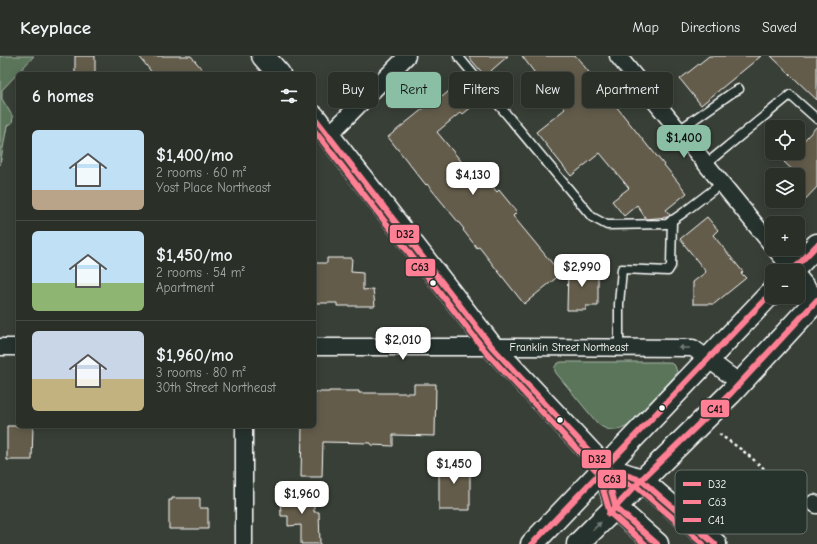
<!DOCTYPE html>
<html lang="en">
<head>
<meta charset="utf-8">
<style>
	:root { --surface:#2a2f28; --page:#323730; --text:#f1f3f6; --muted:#a5a9a8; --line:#464a45; --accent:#8abfa5 }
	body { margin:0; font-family:"Comic Neue",sans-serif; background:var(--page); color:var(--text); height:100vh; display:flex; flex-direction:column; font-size:15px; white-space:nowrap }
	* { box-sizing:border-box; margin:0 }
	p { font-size:13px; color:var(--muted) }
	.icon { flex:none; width:22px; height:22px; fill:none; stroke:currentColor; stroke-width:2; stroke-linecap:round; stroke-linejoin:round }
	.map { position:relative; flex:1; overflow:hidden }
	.details { position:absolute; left:16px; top:16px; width:300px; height:356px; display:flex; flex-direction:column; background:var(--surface); border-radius:6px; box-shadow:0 2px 10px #0003,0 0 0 1px var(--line) }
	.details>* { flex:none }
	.hud { position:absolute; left:328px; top:16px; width:380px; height:36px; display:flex; gap:8px }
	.tools { position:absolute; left:765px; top:64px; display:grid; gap:8px }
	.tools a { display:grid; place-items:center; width:40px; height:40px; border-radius:6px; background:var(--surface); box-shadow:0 2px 10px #0003,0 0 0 1px var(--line); font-size:20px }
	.price { position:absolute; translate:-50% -34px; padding:0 9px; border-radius:8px; background:#fff; color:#222; font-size:13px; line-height:26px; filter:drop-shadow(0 1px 2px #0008) }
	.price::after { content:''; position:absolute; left:50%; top:24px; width:12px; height:9px; margin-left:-6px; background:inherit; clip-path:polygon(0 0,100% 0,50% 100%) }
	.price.current { background:var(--accent); color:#111 }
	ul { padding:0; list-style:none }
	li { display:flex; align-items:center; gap:12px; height:100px; padding:0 16px }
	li+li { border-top:1px solid var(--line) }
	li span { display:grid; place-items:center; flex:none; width:112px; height:80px; border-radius:6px; color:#555 }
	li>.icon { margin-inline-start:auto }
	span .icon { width:48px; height:48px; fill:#fffc; stroke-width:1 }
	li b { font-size:17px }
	h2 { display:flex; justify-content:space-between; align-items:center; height:48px; padding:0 16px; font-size:17px }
	.tag { padding:0 14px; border-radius:6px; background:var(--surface); box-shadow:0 2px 10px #0003,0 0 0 1px var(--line); font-size:14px; line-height:36px }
	.tag.current { background:var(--accent); color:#111 }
	header { display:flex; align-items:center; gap:24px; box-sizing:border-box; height:56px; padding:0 20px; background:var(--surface); border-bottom:1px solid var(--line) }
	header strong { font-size:19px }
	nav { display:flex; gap:22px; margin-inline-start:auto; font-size:14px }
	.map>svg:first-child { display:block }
</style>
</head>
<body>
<header>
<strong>Keyplace</strong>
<nav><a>Map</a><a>Directions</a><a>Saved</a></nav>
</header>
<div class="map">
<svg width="817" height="488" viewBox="0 0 817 488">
	<rect width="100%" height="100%" fill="#383f36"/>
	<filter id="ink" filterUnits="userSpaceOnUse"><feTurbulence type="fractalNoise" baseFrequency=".025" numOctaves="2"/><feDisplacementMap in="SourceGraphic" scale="8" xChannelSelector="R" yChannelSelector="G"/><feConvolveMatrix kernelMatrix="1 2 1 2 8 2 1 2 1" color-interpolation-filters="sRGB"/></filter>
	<g filter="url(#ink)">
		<g fill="#5a745a" stroke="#acbaac">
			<polygon points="0,0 34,0 2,34 2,43 13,61 12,67 7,70 0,109"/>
			<path d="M 561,306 L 669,306 L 675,310 L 677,316 L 674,321 L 629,369 C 619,376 608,376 598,368 L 556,317 C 553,312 555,308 561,306 Z"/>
		</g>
		<g fill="#635c4b" stroke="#fff">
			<rect x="75" y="0" width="20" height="18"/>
			<polygon points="139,0 191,0 206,18 153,18"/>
			<polygon points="468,0 508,0 485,20"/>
			<polygon points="522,0 576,0 651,94 651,93 687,137 666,154 670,159 668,161 646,163 637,149 624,160 612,145 629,132 600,97 571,120 536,76 565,53 543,28"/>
			<polygon points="709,0 761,0 701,49 680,23"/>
			<polygon points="771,0 817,0 817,44 793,21"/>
			<polygon points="462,24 479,45 463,58 461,56 437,76 470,116 471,115 478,123 483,120 497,136 499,134 517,156 513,160 561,218 524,248 479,191 477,192 463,174 464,173 427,128 426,129 388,81 434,44 436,46"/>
			<polygon points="817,70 817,131 798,151 798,119 784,106 792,97 798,97 798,91"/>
			<polygon points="707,161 718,174 713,179 743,216 741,217 746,222 714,248 693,248 693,226 706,216 680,183"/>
			<polygon points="327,202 352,202 351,216 363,217 363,234 373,233 375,250 337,250 337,247 314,247 314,207 327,207"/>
			<polygon points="568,212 598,212 598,250 586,250 586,254 567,254"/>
			<polygon points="414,328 436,328 435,380 393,379 393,390 371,389 371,387 323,386 322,421 301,421 302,370 314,370 314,336 329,336 329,335 359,335 359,337 414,337"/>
			<polygon points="7,370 33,370 32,404 7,404"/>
			<polygon points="439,404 470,405 470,454 439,454"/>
			<polygon points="280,437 314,437 314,456 319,456 320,488 301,488 301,469 288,470 288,460 281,460"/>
			<polygon points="172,442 200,442 200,452 208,452 208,473 169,473 169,444 172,444"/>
		</g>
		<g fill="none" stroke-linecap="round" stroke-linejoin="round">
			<defs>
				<g id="lane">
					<polyline points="458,0 592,161 607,169 667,168 683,157 722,127"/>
					<polyline points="679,74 733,36 739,33"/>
					<polyline points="706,108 790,39 817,63"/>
					<polyline points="619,292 619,248 622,213 668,215 671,210 672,164"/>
				</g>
				<g id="street">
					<polyline points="618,0 772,189"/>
					<polyline points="328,78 338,70 407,0"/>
					<polyline points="775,193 794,215"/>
					<polyline points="798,220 817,243"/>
					<polyline points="0,291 18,291"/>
					<polyline points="314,291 515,291 693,292 740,327"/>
					<polyline points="244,370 244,488"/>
					<polyline points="814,447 817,449"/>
				</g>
				<g id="primary">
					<polyline points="263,0 279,18"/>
					<polyline points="314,61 492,291 605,412 616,452 657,488"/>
					<polyline points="792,215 817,189"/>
					<polyline points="605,412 641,424 715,488"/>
					<polyline points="532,488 772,236"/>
					<polyline points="578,488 731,337 817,244"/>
				</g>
			</defs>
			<use href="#lane" stroke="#fff" stroke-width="11"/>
			<use href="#street" stroke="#fff" stroke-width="19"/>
			<use href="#primary" stroke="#fff" stroke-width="25"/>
			<polyline stroke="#fff" stroke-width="2.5" stroke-dasharray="3 3" stroke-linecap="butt" points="719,378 742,394 798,441"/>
			<use href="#lane" stroke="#26332d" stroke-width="8"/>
			<use href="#street" stroke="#26332d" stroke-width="16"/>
			<use href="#primary" stroke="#26332d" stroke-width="22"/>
			<defs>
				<g id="bus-1">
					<polyline points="314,61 492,291 605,412 641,424 715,488"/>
					<polyline points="588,394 605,412 616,452 657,488"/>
				</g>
				<g id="bus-2">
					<polyline points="314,74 486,296 599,417 602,420 637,431 703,488"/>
					<polyline points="582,399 598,416 610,457 645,488"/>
				</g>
				<g id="bus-3">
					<polyline points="792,215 817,189"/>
					<polyline points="609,458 641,424 731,337 817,244"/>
					<polyline points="532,488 772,236"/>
				</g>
			</defs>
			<use href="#bus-1" stroke="#26332d" stroke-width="9"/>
			<use href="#bus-2" stroke="#26332d" stroke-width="9"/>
			<use href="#bus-3" stroke="#26332d" stroke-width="9"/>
			<use href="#bus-1" stroke="#ff8094" stroke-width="6"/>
			<use href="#bus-2" stroke="#ff8094" stroke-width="6"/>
			<use href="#bus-3" stroke="#ff8094" stroke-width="6"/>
		</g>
		<defs><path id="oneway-solid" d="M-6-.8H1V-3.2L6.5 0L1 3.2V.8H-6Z"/></defs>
		<g fill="#727a76">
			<use href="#oneway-solid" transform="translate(684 292) rotate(-180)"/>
			<use href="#oneway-solid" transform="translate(597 470) rotate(-44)"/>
		</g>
	</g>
	<g fill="#fff" stroke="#26332d" stroke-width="1.5">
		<circle cx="433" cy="227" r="3.5"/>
		<circle cx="662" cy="352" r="3.5"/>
		<circle cx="560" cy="364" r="3.5"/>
	</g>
	<g text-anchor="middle" stroke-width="3" stroke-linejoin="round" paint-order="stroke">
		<g font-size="11" fill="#fff" stroke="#26332d">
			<text x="569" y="295">Franklin Street Northeast</text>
		</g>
	</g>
	<rect x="675" y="414" width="132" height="64" rx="6" fill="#26332d" stroke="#67706c" stroke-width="1"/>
	<rect x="683" y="426" width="18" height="4" fill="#ff8094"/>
	<rect x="683" y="444" width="18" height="4" fill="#ff8094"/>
	<rect x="683" y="462" width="18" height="4" fill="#ff8094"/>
	<g font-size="11" fill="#fff">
		<text x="708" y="432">D32</text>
		<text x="708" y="450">C63</text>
		<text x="708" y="468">C41</text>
	</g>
	<g stroke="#26332d" stroke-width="1.5">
		<rect x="389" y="168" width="31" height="20" rx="4" fill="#ff8094"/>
		<rect x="405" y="202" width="31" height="19" rx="4" fill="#ff8094"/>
		<rect x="700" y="343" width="30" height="19" rx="4" fill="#ff8094"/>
		<rect x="581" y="393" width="31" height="20" rx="4" fill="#ff8094"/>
		<rect x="597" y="413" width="30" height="20" rx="4" fill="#ff8094"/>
	</g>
	<g font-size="11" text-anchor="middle" font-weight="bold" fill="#111">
		<text x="405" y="182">D32</text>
		<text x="420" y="215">C63</text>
		<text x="715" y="357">C41</text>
		<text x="597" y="407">D32</text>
		<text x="612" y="427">C63</text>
	</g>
</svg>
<div class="tools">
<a><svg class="icon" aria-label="locate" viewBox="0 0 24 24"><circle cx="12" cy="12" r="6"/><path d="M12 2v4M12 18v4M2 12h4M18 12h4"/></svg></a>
<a><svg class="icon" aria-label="layers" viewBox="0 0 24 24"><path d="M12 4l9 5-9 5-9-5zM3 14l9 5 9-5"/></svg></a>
<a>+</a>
<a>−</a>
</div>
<b class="price current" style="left:684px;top:103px">$1,400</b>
<b class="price" style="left:473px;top:140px">$4,130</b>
<b class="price" style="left:582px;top:232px">$2,990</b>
<b class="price" style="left:403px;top:305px">$2,010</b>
<b class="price" style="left:454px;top:429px">$1,450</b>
<b class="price" style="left:302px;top:459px">$1,960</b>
<div class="hud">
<a class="tag">Buy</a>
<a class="tag current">Rent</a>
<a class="tag">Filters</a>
<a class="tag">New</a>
<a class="tag">Apartment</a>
</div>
<section class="details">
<h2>6 homes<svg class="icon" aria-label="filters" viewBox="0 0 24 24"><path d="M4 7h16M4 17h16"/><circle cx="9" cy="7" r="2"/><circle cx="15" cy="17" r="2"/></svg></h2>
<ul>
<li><span style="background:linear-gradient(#bfe0f5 75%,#b9a48a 0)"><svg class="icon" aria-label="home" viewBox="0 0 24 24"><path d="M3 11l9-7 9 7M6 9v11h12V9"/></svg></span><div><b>$1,400/mo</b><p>2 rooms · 60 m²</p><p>Yost Place Northeast</p></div></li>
<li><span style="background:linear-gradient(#bfe0f5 65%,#8fb573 0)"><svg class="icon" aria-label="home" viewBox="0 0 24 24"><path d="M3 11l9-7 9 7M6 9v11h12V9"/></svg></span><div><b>$1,450/mo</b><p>2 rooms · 54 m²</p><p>Apartment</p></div></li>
<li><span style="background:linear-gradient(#c9d6e8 60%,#c2b280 0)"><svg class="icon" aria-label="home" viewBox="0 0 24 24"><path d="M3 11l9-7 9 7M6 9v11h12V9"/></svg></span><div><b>$1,960/mo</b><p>3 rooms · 80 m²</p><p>30th Street Northeast</p></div></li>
</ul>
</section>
</div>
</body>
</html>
